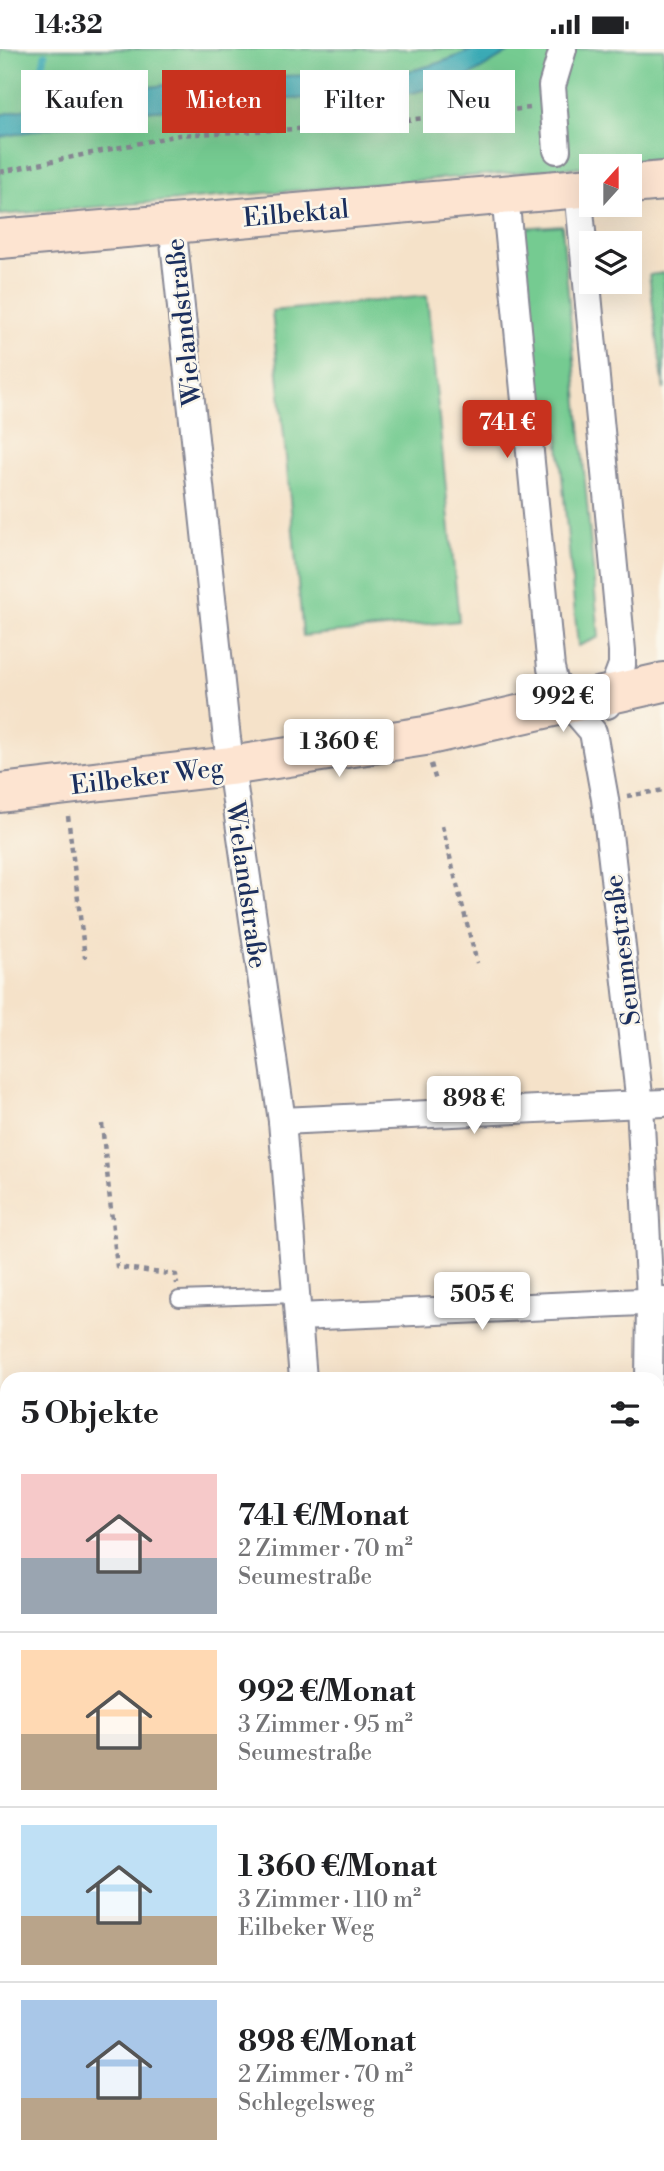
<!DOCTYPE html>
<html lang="de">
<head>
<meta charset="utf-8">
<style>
	:root { --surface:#fff; --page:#f6f6f6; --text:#202124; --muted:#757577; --line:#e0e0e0; --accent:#c8321e }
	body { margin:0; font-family:"Libre Bodoni",serif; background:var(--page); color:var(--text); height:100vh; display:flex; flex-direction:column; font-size:26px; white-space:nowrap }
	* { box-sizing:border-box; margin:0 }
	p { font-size:23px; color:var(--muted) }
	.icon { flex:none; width:38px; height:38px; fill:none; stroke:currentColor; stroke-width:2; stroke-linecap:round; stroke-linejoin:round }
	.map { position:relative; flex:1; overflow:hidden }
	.details { position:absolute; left:0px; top:1323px; width:665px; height:800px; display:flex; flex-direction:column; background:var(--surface); border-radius:21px 21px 0 0; box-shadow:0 7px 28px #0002 }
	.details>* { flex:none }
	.guide { position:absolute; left:21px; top:21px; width:623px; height:63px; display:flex; gap:14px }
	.needle { width:46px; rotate:21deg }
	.controls { position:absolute; left:579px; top:105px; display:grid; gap:14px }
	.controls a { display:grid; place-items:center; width:63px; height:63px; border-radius:0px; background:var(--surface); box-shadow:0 7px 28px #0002; font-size:35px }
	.price { position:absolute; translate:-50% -60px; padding:0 16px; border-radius:7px; background:#fff; color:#222; font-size:23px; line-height:46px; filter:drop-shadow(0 2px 4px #0008) }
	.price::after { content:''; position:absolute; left:50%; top:42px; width:21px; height:16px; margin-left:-10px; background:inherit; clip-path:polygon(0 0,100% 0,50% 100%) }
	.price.selected { background:var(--accent); color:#fff }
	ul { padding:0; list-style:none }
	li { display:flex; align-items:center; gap:21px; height:175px; padding:0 21px }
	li+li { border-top:2px solid var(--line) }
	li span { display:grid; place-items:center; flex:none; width:196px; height:140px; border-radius:0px; color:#555 }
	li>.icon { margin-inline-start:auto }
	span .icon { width:84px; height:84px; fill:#fffc; stroke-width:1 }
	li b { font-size:30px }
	h2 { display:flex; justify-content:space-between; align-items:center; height:84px; padding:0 21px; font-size:30px }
	.tag { padding:0 24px; border-radius:0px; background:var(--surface); box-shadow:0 7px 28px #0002; font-size:24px; line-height:63px }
	.tag.selected { background:var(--accent); color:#fff }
	.status { display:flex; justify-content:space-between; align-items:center; height:49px; padding:0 35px; background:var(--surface); direction:ltr }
	.status svg { height:19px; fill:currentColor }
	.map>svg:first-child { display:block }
</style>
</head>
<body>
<div class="status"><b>14:32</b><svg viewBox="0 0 49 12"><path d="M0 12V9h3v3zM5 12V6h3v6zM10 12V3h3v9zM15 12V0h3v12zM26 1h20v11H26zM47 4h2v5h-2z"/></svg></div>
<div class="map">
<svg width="664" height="2122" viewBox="0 0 664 2122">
	<rect width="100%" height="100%" fill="#fbf7ec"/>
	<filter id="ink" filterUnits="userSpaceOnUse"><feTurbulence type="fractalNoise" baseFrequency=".0143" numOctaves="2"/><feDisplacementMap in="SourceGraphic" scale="14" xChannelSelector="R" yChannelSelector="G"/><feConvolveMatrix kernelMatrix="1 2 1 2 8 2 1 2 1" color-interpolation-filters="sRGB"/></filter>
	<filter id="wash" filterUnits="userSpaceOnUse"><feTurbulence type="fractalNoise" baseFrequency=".00686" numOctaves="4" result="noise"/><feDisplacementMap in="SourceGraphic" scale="28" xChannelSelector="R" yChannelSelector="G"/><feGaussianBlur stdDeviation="1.57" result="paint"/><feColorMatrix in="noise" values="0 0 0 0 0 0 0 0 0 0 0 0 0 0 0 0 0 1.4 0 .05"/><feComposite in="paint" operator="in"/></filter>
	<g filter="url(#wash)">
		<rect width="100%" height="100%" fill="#f5e2c9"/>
		<g fill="#74cb91" stroke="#487d78" stroke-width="2">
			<polygon points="0,0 664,0 664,111 0,166"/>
			<polygon points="562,176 599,588 578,597 558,384 541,385 521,179"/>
			<polygon points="664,224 664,341 649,226"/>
			<polygon points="427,247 459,572 303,587 272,262"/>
		</g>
		<path fill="#3aabb6" stroke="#2a6d8a" stroke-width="2" d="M 474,0 L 514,0 L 464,30 L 412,44 L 290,50 L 143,62 L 0,88 L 0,66 C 91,43 186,31 280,27 C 317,25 356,29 393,25 C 421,21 448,12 474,0 Z"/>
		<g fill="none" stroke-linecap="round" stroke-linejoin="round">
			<polyline stroke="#3aabb6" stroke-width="7" points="34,57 45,6"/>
		</g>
	</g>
	<g filter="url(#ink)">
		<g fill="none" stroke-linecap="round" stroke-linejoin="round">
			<defs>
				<polyline id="lane" points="179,1250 295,1246"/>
				<g id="street">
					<polyline points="557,101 552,37 563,0"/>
					<polyline points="578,140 622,602 622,616 607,656"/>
					<polyline points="505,146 551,619 554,631 569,655 593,683 605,750 640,1055 650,1252 649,1330"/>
					<polyline points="172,174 227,690 282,1072 303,1330"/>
					<polyline points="282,1072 664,1054"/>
					<polyline points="298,1268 664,1252"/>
					<polyline points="0,1462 7,1463"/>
					<polyline points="658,1500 664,1501"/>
					<polyline points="292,2116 292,2122"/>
				</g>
				<g id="secondary">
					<polyline points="630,135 664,132"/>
					<polyline points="0,190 592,138"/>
					<polyline points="0,744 230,717 425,687 664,633"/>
					<polyline points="658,2115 661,2122"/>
				</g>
				<g id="primary">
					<polyline points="658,2088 664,2088"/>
					<polyline points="0,2099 7,2099"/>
					<polyline points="160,2122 180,2116"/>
				</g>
			</defs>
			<use href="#lane" stroke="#888894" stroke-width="18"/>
			<use href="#street" stroke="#888894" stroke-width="30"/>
			<use href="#secondary" stroke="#888894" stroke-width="42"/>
			<use href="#primary" stroke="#888894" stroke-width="42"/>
			<g stroke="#888894" stroke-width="4.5" stroke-dasharray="5 5" stroke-linecap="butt">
				<polyline points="0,123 179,86 333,78 530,59"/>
				<polyline points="431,715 436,732"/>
				<polyline points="627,747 664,741"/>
				<polyline points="68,767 85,909"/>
				<polyline points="442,777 477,914"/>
				<polyline points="102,1075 117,1218 176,1226 177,1235"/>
				<polyline points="658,2037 664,2037"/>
				<polyline points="604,2116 605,2122"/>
			</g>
			<use href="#lane" stroke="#fff" stroke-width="14"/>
			<use href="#street" stroke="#fff" stroke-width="26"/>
			<use href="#secondary" stroke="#fde4d1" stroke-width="38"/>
			<use href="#primary" stroke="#fbbb8c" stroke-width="38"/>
		</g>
	</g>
	<g text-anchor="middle" stroke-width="5" stroke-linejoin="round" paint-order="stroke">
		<g font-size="26" fill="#1b2f5e" stroke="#fbf7ec">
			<text transform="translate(296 164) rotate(-5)" y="9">Eilbektal</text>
			<text transform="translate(183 273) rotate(-96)" y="9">Wielandstraße</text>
			<text transform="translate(147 727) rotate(-7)" y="9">Eilbeker Weg</text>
			<text transform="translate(247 836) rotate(82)" y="9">Wielandstraße</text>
			<text transform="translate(622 901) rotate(-97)" y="9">Seumestraße</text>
		</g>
	</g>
</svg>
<div class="controls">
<a><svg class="needle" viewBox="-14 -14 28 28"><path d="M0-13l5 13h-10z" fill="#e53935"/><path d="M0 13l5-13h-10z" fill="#757577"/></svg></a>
<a><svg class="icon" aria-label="layers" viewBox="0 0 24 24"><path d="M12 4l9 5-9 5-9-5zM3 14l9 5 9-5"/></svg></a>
</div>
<b class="price selected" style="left:507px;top:411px">741 €</b>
<b class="price" style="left:563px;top:685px">992 €</b>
<b class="price" style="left:339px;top:730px">1 360 €</b>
<b class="price" style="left:474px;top:1087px">898 €</b>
<b class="price" style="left:482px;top:1283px">505 €</b>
<div class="guide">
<a class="tag">Kaufen</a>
<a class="tag selected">Mieten</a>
<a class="tag">Filter</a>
<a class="tag">Neu</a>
</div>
<section class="details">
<h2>5 Objekte<svg class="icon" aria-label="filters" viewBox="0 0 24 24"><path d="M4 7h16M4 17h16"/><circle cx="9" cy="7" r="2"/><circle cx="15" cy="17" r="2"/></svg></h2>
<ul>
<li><span style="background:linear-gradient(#f6c9c9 60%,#9aa5b1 0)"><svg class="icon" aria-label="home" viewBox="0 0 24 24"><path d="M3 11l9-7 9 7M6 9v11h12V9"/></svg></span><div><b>741 €/Monat</b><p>2 Zimmer · 70 m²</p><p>Seumestraße</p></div></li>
<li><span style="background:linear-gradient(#ffd9b3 60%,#b9a48a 0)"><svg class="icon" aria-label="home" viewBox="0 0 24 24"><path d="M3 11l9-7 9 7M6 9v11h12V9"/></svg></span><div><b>992 €/Monat</b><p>3 Zimmer · 95 m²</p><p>Seumestraße</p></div></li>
<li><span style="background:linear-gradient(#bfe0f5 65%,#b9a48a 0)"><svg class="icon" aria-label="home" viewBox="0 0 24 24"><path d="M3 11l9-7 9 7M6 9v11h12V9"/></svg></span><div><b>1 360 €/Monat</b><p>3 Zimmer · 110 m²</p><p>Eilbeker Weg</p></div></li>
<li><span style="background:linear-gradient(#a9c7e8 70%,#b9a48a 0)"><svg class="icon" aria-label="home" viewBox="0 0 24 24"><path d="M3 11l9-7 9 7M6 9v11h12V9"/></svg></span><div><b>898 €/Monat</b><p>2 Zimmer · 70 m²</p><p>Schlegelsweg</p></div></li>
</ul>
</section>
</div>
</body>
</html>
